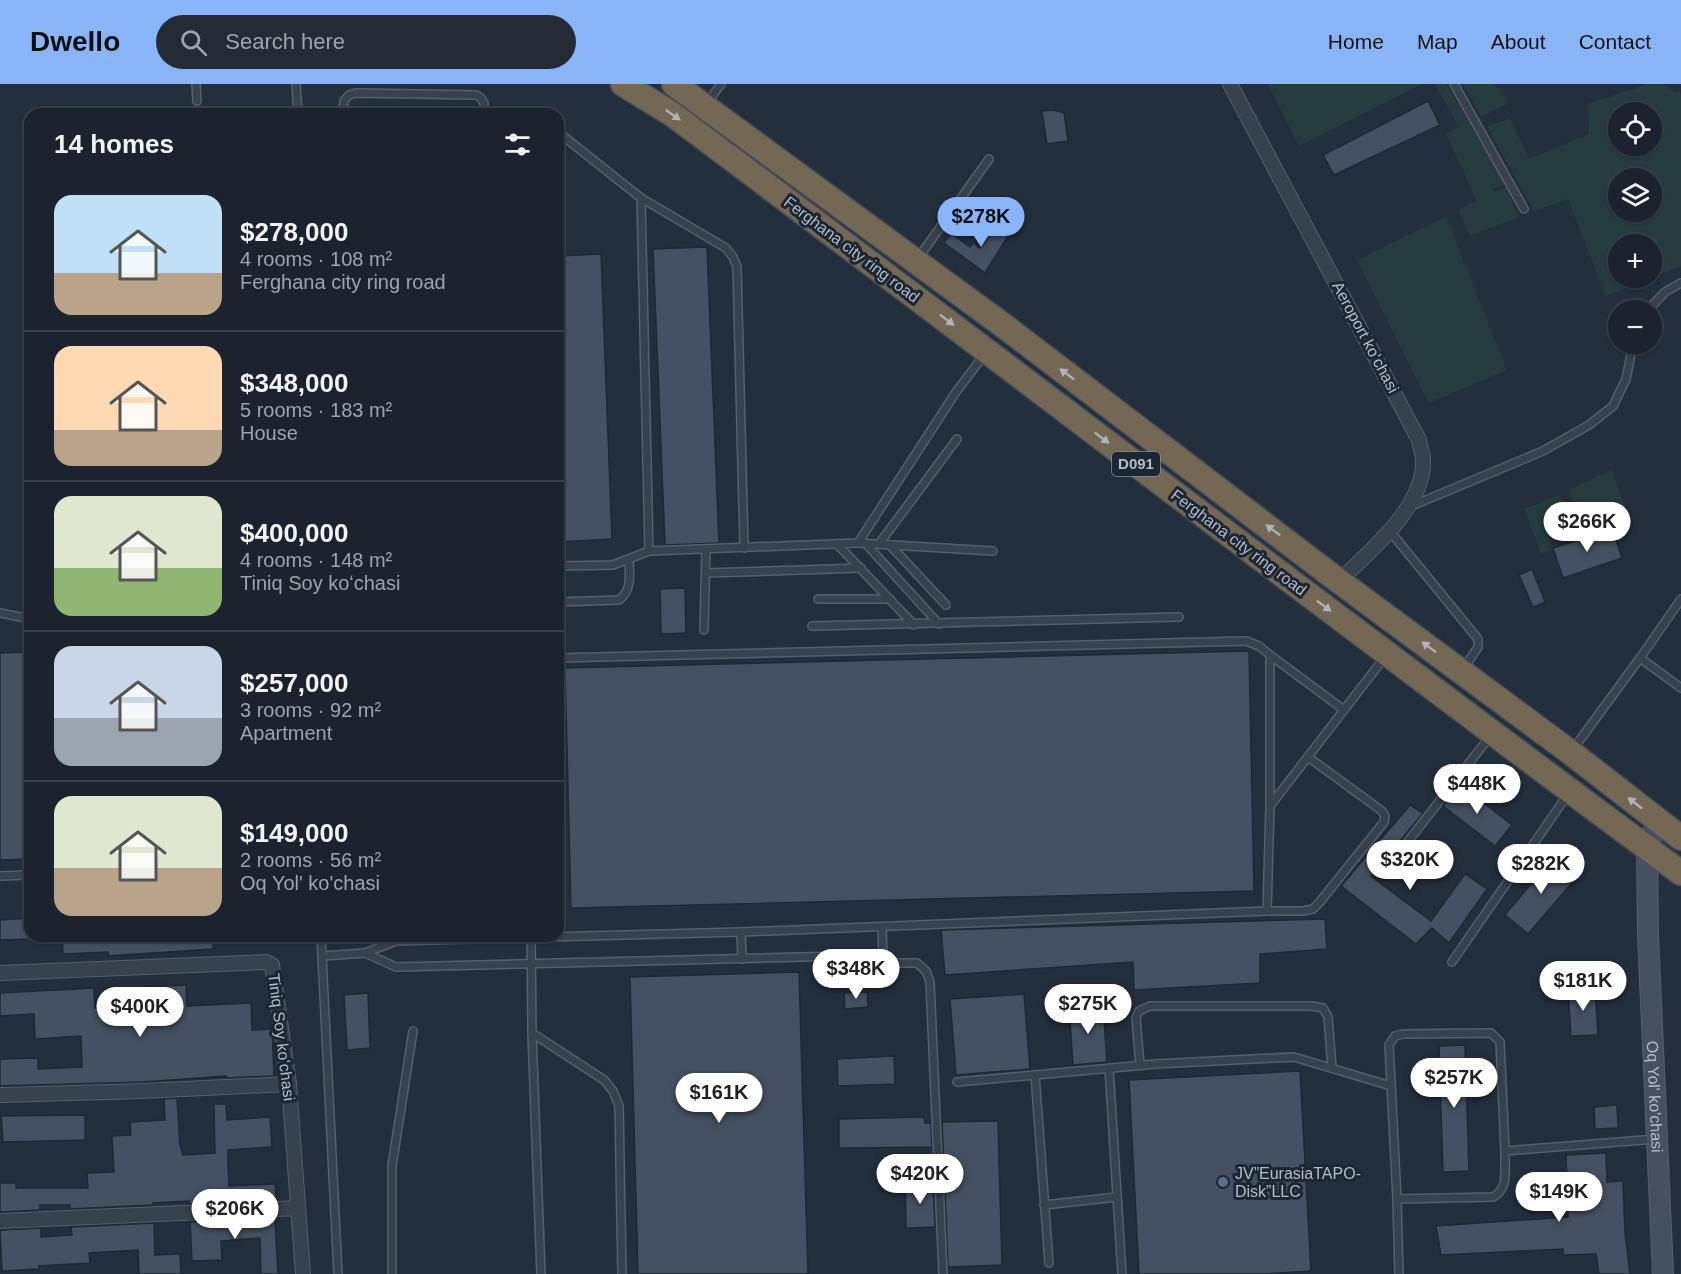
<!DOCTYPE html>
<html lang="en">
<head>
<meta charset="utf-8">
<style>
	:root { --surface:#1b232e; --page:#242b36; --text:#f1f3f6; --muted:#a0a4aa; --line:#39404a; --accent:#8ab4f8 }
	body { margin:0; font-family:Arial,sans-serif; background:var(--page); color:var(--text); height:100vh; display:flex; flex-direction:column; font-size:22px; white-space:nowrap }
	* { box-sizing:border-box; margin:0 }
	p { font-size:20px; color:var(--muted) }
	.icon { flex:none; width:33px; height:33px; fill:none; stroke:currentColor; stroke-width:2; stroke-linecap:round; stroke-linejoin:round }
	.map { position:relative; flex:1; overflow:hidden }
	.details { position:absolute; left:24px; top:24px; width:540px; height:834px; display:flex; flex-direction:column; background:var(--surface); border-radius:18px; box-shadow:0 2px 4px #0004,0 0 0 2px var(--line) }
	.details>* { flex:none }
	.controls { position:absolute; left:1608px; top:18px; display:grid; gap:12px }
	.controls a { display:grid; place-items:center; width:54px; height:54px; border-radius:50%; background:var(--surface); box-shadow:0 2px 4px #0004,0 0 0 2px var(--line); font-size:30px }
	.price { position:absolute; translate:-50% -51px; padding:0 14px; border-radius:21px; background:#fff; color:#222; font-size:20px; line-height:39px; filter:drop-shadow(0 2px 3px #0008) }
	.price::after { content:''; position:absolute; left:50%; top:36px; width:18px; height:14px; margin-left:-9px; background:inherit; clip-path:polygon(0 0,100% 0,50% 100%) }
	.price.on { background:var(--accent); color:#111 }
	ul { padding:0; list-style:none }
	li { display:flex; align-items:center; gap:18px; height:150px; padding:0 30px }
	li+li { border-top:2px solid var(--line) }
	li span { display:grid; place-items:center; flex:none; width:168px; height:120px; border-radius:18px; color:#555 }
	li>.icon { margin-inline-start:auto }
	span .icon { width:72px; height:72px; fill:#fffc; stroke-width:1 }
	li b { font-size:26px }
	h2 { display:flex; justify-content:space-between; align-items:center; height:72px; padding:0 30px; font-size:26px }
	header { display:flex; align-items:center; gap:36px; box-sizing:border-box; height:84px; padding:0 30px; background:var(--accent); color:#111 }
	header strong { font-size:28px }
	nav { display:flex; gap:33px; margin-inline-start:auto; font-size:21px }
	.search { width:420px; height:54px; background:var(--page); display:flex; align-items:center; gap:15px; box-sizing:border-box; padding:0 21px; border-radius:33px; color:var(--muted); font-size:22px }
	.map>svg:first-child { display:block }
</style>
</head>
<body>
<header>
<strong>Dwello</strong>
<div class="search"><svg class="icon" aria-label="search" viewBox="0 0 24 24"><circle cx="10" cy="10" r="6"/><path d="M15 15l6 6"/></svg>Search here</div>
<nav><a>Home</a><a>Map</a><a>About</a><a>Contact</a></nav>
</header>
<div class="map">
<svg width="1681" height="1190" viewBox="0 0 1681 1190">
	<rect width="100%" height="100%" fill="#242f3e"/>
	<g fill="#263c3f" fill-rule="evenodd">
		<polygon points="1268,0 1422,0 1299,62"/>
		<polygon points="1435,0 1446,0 1505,99 1493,105 1494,108 1506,103 1519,133 1470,152 1459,126 1477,117 1446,50 1459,43"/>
		<polygon points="1463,0 1494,0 1496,4 1501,3 1507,20 1481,33"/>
		<path d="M 1648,0 L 1662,0 L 1676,8 L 1679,6 L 1681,11 L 1681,182 L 1606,212 L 1568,115 L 1534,127 L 1487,43 L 1510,34 L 1529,75 L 1589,50 L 1588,20 ZM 1652,28 L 1652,62 L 1618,62 L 1618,28 ZM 1652,94 L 1652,128 L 1618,128 L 1618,94 ZM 1618,160 L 1652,160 L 1652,194 L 1618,194 Z"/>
		<polygon points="1446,133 1507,286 1429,319 1357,176"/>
		<polygon points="1612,386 1629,434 1584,449 1569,406"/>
		<polygon points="1560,411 1575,449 1550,459 1553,466 1541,470 1524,425"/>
	</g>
	<g fill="#455162" stroke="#1f2835" stroke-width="1.5">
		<polygon points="1428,17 1440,41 1334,91 1323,71"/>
		<polygon points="1053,26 1064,29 1068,57 1047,60 1042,27"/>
		<polygon points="998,138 1010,149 985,189 944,159 951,149 970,163 973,159 980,164"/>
		<polygon points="707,163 719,459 665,461 653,165"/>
		<polygon points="601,170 612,455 558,458 558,172"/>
		<polygon points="1612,445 1622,474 1563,494 1553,464"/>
		<polygon points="1532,485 1545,518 1533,523 1519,491"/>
		<polygon points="685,504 686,549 661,550 660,505"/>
		<polygon points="1249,567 1254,807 571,824 565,584"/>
		<polygon points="30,568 30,775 0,776 0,569"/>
		<polygon points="1460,700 1512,741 1495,762 1443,722"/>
		<polygon points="1410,721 1423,729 1371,792 1431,837 1465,790 1487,805 1449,859 1432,844 1416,860 1341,802"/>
		<polygon points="1554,772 1578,792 1528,850 1505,831"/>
		<polygon points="30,834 30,855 0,856 0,836"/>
		<polygon points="1325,835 1327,865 1260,870 1260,899 1134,906 1133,878 945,891 941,846"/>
		<polygon points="62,852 213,852 213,865 108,872 108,868 63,870"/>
		<polygon points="799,888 808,1190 638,1190 630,893"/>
		<polygon points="186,901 187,922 251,919 252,946 272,945 274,992 226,994 226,992 143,998 0,1002 0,975 38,974 38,985 82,983 81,952 35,955 34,930 0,932 0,909 94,904 95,924 128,922 127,904"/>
		<polygon points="1595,903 1598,951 1571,952 1568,905"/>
		<polygon points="867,908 868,923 845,925 844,909"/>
		<polygon points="368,909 370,964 347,966 344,911"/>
		<polygon points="1024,910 1030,985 956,991 950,915"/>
		<polygon points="1103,921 1107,978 1073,981 1069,923"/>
		<polygon points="1465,961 1469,1087 1443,1088 1439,962"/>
		<polygon points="894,972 895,1000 838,1002 837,975"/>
		<polygon points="1300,987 1311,1187 1264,1190 1139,1190 1129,996"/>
		<polygon points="177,1014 180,1061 183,1071 215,1069 214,1020 226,1020 227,1036 270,1033 272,1063 228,1066 228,1079 229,1102 275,1100 276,1113 274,1113 274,1116 189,1120 189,1117 153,1119 153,1121 70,1125 70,1121 40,1121 40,1126 0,1128 0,1099 16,1099 16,1104 88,1104 87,1089 114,1088 112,1052 131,1051 130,1038 165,1036 164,1015"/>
		<polygon points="1617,1021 1618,1044 1595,1045 1594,1023"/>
		<polygon points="85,1031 85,1056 3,1058 1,1032"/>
		<polygon points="924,1033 925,1039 931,1039 932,1063 839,1064 839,1035"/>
		<polygon points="998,1037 1002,1181 948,1183 942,1038"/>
		<polygon points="1606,1069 1607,1098 1623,1097 1625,1149 1630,1190 1599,1190 1596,1170 1563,1171 1563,1165 1441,1171 1436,1142 1568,1133 1566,1071"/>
		<polygon points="933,1097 935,1143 906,1144 905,1098"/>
		<polygon points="275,1134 278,1190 261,1190 260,1154 221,1157 222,1176 192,1177 190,1138"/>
		<polygon points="154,1139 155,1171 180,1170 181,1190 139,1190 138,1166 89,1169 90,1179 39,1182 39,1185 2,1187 0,1146 41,1144 41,1153 72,1151 71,1143"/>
	</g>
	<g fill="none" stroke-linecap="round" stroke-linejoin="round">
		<defs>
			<g id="lane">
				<polyline points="196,0 197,17"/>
				<polyline points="296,0 298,30"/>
				<polyline points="1454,0 1524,125"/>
				<polyline points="707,19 721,0"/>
				<polyline points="343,30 344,17 349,11 356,9 476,11 481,14 484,19 484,30"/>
				<polyline points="558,48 641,114 649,467 858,459 956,308 984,271"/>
				<polyline points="641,114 726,164 733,173 737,183 744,464"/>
				<polyline points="919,173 989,75"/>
				<polyline points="1648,226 1665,208 1681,199"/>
				<polyline points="1409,423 1543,367 1589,341 1613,322 1626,295 1633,260"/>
				<polyline points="1389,446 1478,555 1478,563 1464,584"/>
				<polyline points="858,459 993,467"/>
				<polyline points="837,460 914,541"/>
				<polyline points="866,460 939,540"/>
				<polyline points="879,460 957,355"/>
				<polyline points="890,461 946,521"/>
				<polyline points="558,482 613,481 649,467"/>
				<polyline points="706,489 861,484"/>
				<polyline points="818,515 890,515"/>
				<path d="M 558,518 L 619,516 C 633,505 629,491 629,475"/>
				<polyline points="0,529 30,535"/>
				<polyline points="812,542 1179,533"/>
				<polyline points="704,546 706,465"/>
				<polyline points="1270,571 1344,626"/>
				<polyline points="558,574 1246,557 1259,562 1270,571 1270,722"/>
				<polyline points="1640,574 1681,515"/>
				<polyline points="1574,664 1640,574 1681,604"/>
				<polyline points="1388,783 1491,651"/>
				<polyline points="0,792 30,791"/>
				<polyline points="1267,827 1303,827 1313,825 1319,819 1384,738 1385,732 1382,727 1308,673"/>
				<polyline points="882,843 883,877 889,879 917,879 926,887 930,898 943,1190"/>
				<polyline points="741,848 742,875"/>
				<polyline points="321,852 338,1190"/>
				<polyline points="531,852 532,949 541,1190"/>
				<polyline points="365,869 396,883 882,871"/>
				<polyline points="323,872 365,869 396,857 741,848 1267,827 1270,722 1384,574"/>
				<polyline points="1452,878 1568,710"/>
				<polyline points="532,949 604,996 613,1007 619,1022 622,1190"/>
				<polyline points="1140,981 1136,934 1139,927 1150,922 1311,922 1323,924 1328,933 1332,984"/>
				<polyline points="1109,984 1122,1190"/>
				<polyline points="1035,991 1049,1179"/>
				<polyline points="957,998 1156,980 1294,973 1391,1002"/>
				<path d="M 1505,1067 L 1500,958 L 1491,949 L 1403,950 L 1395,952 L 1389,961 L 1397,1115 L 1493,1113 C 1510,1104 1504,1084 1505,1067 L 1656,1055"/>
				<polyline points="1397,1115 1399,1190"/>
				<polyline points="1044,1121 1117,1113"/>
				<polyline points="392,1190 392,1082 413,947"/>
			</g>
			<g id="street">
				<path d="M 1230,0 L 1419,356 C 1420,362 1422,368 1423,374 C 1426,422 1370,467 1339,497"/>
				<polyline points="0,889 266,878 272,881 289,1000 303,1190"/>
				<polyline points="0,1011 143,1007 289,1000"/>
				<polyline points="0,1137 298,1124"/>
			</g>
			<g id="secondary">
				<path id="s1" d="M 1658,737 L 1647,764 L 1648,851 L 1663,1190"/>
			</g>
			<g id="highway">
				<path d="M 623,0 L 672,30 C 1009,282 1342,539 1681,789"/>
				<polyline points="674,0 1004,242 1332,492 1570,668 1681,754"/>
			</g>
		</defs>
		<use href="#lane" stroke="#565f6c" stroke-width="10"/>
		<use href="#street" stroke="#565f6c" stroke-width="16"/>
		<use href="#secondary" stroke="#565f6c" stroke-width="22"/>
		<use href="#highway" stroke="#434c59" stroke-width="27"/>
		<use href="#lane" stroke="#38414e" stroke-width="7"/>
		<use href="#street" stroke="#38414e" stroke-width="14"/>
		<use href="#secondary" stroke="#465061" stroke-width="20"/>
		<use href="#highway" stroke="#746855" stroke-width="24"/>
	</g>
	<defs><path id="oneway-solid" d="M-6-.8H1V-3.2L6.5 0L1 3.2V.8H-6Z" transform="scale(1.5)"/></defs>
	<g fill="#aeb4bd">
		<use href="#oneway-solid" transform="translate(673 31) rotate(35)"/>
		<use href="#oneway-solid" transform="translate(947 236) rotate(37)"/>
		<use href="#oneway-solid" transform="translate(1067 290) rotate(-143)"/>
		<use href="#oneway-solid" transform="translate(1102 354) rotate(37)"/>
		<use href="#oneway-solid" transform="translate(1273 446) rotate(-143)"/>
		<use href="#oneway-solid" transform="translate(1324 522) rotate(37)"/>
		<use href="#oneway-solid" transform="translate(1429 563) rotate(-143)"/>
		<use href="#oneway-solid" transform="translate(1635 719) rotate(-142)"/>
	</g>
	<circle fill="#5c6f8a" stroke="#1d2633" stroke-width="2" cx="1223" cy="1098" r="6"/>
	<g text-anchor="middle" stroke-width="6" stroke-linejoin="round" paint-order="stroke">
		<rect fill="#1d2633" stroke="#878f9c" stroke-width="1.5" x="1112" y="368" width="48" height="24" rx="4.5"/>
		<g font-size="15" font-weight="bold" fill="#b4bcc9">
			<text x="1136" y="385">D091</text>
		</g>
		<g font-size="16" fill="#b4bcc9" stroke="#1d2633">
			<text transform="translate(852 165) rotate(37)" y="6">Ferghana city ring road</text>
			<text transform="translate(1366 253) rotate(62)" y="6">Aeroport koʻchasi</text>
			<text transform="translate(1239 458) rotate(37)" y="6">Ferghana city ring road</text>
			<text transform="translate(282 953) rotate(83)" y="6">Tiniq Soy koʻchasi</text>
			<text dy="6" stroke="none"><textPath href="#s1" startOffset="278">Oq Yol' ko'chasi</textPath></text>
		</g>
		<g font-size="16" fill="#b4bcc9" stroke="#1d2633" text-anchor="start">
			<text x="1235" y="1095">JV”EurasiaTAPO-<tspan x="1235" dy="18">Disk”LLC</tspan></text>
		</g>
	</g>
</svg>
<div class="controls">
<a><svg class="icon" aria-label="locate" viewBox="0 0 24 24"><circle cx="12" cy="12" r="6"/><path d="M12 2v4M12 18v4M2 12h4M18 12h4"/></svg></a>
<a><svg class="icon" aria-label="layers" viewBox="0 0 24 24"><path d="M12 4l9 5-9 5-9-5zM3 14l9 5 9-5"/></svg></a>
<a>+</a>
<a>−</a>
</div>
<b class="price on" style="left:981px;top:164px">$278K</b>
<b class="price" style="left:1587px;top:469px">$266K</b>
<b class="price" style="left:1477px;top:731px">$448K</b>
<b class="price" style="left:1410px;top:807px">$320K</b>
<b class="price" style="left:1541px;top:811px">$282K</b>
<b class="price" style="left:856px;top:916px">$348K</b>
<b class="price" style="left:1583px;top:928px">$181K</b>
<b class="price" style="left:1088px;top:951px">$275K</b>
<b class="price" style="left:140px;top:954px">$400K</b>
<b class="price" style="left:1454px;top:1025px">$257K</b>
<b class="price" style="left:719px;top:1040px">$161K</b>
<b class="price" style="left:920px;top:1121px">$420K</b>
<b class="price" style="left:1559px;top:1139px">$149K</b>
<b class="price" style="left:235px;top:1156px">$206K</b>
<section class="details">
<h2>14 homes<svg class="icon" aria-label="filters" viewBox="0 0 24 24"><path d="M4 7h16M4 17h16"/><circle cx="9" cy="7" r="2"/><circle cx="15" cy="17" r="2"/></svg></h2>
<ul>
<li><span style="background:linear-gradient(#bfe0f5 65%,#b9a48a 0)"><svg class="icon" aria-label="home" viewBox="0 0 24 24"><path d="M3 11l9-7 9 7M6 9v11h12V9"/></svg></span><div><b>$278,000</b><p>4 rooms · 108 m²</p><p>Ferghana city ring road</p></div></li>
<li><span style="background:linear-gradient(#ffd9b3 70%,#b9a48a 0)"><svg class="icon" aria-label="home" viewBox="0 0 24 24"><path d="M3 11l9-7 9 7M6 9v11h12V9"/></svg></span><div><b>$348,000</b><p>5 rooms · 183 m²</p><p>House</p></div></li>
<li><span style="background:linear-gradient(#dfe7d0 60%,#8fb573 0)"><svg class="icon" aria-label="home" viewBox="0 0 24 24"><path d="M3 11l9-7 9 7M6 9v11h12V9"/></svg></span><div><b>$400,000</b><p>4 rooms · 148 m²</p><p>Tiniq Soy koʻchasi</p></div></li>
<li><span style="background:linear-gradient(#c9d6e8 60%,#9aa5b1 0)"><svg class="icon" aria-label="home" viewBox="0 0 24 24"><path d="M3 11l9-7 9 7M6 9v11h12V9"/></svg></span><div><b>$257,000</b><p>3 rooms · 92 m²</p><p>Apartment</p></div></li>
<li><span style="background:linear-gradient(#dfe7d0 60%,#b9a48a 0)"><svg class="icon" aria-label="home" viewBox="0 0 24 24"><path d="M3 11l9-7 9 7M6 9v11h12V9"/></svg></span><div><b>$149,000</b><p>2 rooms · 56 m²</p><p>Oq Yol' ko'chasi</p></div></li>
</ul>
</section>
</div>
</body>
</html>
